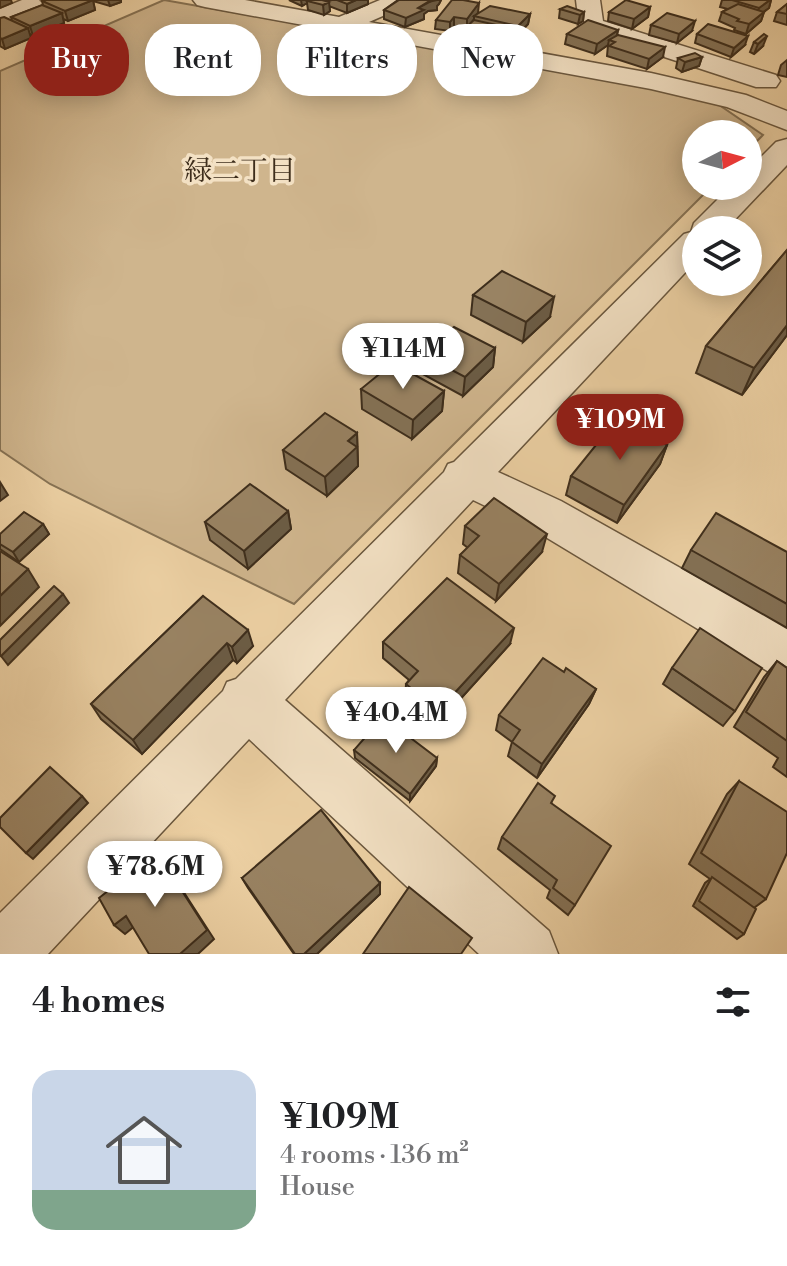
<!DOCTYPE html>
<html lang="en">
<head>
<meta charset="utf-8">
<style>
	:root { --surface:#fff; --page:#f6f6f6; --text:#202124; --muted:#757577; --line:#e0e0e0; --accent:#8f2418 }
	body { margin:0; font-family:"Libre Bodoni","Noto Serif JP",serif; background:var(--page); color:var(--text); height:100vh; display:flex; flex-direction:column; font-size:30px; white-space:nowrap }
	* { box-sizing:border-box; margin:0 }
	p { font-size:26px; color:var(--muted) }
	.icon { flex:none; width:44px; height:44px; fill:none; stroke:currentColor; stroke-width:2; stroke-linecap:round; stroke-linejoin:round }
	.map { position:relative; height:954px; overflow:hidden }
	.side { display:flex; flex-direction:column; background:var(--surface); flex:1 }
	.side>* { flex:none }
	.hud { position:absolute; left:24px; top:24px; width:740px; height:72px; display:flex; gap:16px }
	.needle { width:52px; rotate:84deg }
	.buttons { position:absolute; left:682px; top:120px; display:grid; gap:16px }
	.buttons a { display:grid; place-items:center; width:80px; height:80px; border-radius:50%; background:var(--surface); box-shadow:0 4px 20px #0003; font-size:40px }
	.price { position:absolute; translate:-50% -68px; padding:0 18px; border-radius:28px; background:#fff; color:#222; font-size:26px; line-height:52px; filter:drop-shadow(0 2px 4px #0008) }
	.price::after { content:''; position:absolute; left:50%; top:48px; width:24px; height:18px; margin-left:-12px; background:inherit; clip-path:polygon(0 0,100% 0,50% 100%) }
	.price.current { background:var(--accent); color:#fff }
	ul { padding:0; list-style:none }
	li { display:flex; align-items:center; gap:24px; height:200px; padding:0 32px }
	li+li { border-top:2px solid var(--line) }
	li span { display:grid; place-items:center; flex:none; width:224px; height:160px; border-radius:24px; color:#555 }
	li>.icon { margin-inline-start:auto }
	span .icon { width:96px; height:96px; fill:#fffc; stroke-width:1 }
	li b { font-size:34px }
	h2 { display:flex; justify-content:space-between; align-items:center; height:96px; padding:0 32px; font-size:34px }
	.pill { padding:0 28px; border-radius:32px; background:var(--surface); box-shadow:0 4px 20px #0003; font-size:28px; line-height:72px }
	.pill.current { background:var(--accent); color:#fff }
	.map>svg:first-child { display:block }
</style>
</head>
<body>
<div class="map">
<svg width="787" height="954" viewBox="0 0 787 954">
	<rect width="100%" height="100%" fill="#edd1a4"/>
	<filter id="stains"><feTurbulence type="fractalNoise" baseFrequency=".0025" numOctaves="4"/><feColorMatrix values="0 0 0 0 .2 0 0 0 0 .09 0 0 0 0 .02 0 0 0 .5 -.17"/></filter>
	<radialGradient id="worn" r=".72"><stop offset=".6" stop-color="#630" stop-opacity="0"/><stop offset="1" stop-color="#630" stop-opacity=".3"/></radialGradient>
	<polygon fill="#cfb58d" stroke="#867254" stroke-width="2" points="164,0 706,96 763,135 748,150 748,134 696,134 696,186 712,186 294,604 50,484 0,450 0,71"/>
	<g fill="none" stroke-linecap="round" stroke-linejoin="round">
		<defs>
			<g id="minor">
				<polygon points="22,0 56,0 52,5 0,24 0,9"/>
				<polygon points="193,0 245,0 339,17 380,0 412,0 408,5 369,22 651,73 746,95 787,111 787,130 727,107 651,89 205,7 197,5"/>
				<polygon points="576,0 600,0 603,21 776,75 780,81 776,87 756,87 582,30 579,25"/>
				<polygon points="787,139 787,165 725,230 696,230 696,261 498,472 561,501 787,628 787,678 769,672 529,527 473,500 285,700 549,931 558,954 479,954 249,739 48,954 0,954 0,913 223,691 227,682 236,679 444,472 448,464 454,462 684,234 691,232 694,223 731,186 748,186 748,170 776,142"/>
			</g>
		</defs>
		<use href="#minor" stroke="#6a573e" stroke-width="3"/>
		<use href="#minor" fill="#f3e1c4" fill-rule="evenodd"/>
	</g>
	<g fill="#847155" stroke="#3e2e1c" stroke-width="2">
		<polygon points="46,0 121,0 121,2 110,6 93,1 95,10 68,21 63,19 64,23 33,36 30,34 31,38 5,49 0,46 0,18 12,21 11,17 43,5 42,1"/>
		<polygon points="289,0 368,0 368,4 347,13 329,6 330,11 324,15 308,10 307,3 302,6"/>
		<polygon points="398,0 441,0 439,4 437,6 437,10 428,11 424,14 424,19 405,27 384,19 384,10"/>
		<polygon points="722,0 771,0 769,8 764,12 761,21 746,34 734,30 735,28 719,21 722,12 728,9 720,7"/>
		<polygon points="787,4 787,25 774,21 777,12"/>
		<polygon points="650,7 648,17 632,29 608,21 609,12"/>
		<polygon points="560,9 584,12 583,21 578,24 559,18"/>
		<polygon points="478,13 477,14 530,14 528,24 517,36 514,35 514,39 505,48 464,38 465,28 454,26 450,31 435,29 436,20"/>
		<polygon points="651,25 692,31 677,43 649,35"/>
		<polygon points="618,30 617,35 663,57 647,69 607,56 608,45 595,54 565,44 567,34"/>
		<polygon points="697,34 745,45 731,57 695,43"/>
		<polygon points="754,42 763,46 754,54 750,52"/>
		<polygon points="702,57 699,66 682,72 676,68 678,58"/>
		<polygon points="787,60 787,77 778,75 781,65"/>
		<polygon points="787,250 787,335 742,395 696,373 706,346"/>
		<polygon points="473,295 550,317 523,342 471,315"/>
		<polygon points="446,333 495,348 493,367 463,396 406,365 406,346"/>
		<polygon points="361,389 444,391 442,411 412,439 362,409"/>
		<polygon points="357,433 358,466 327,496 286,469 283,450"/>
		<polygon points="667,445 660,464 617,523 566,495 571,476"/>
		<polygon points="288,511 291,529 248,569 210,540 205,522"/>
		<polygon points="43,524 49,534 19,562 0,549 0,534"/>
		<polygon points="465,526 542,552 496,601 458,573 460,555 468,548 463,544"/>
		<polygon points="691,550 787,552 787,628 682,568"/>
		<polygon points="203,596 253,646 237,663 233,660 142,754 101,719 91,704"/>
		<polygon points="383,642 510,644 436,726 405,700 406,684 409,680 383,658"/>
		<polygon points="777,661 787,668 787,777 773,767 778,758 734,727 764,677"/>
		<polygon points="672,668 735,711 723,726 663,684"/>
		<polygon points="564,672 596,689 589,704 537,778 508,756 512,742 496,730 499,715"/>
		<polygon points="354,750 437,758 436,766 410,801 355,758"/>
		<polygon points="739,781 766,899 754,908 744,934 737,939 693,906 705,883 710,879 689,864 727,794"/>
		<polygon points="552,804 575,905 568,915 547,898 550,890 498,849 502,837"/>
		<polygon points="242,878 380,883 380,894 317,954 294,954 248,888"/>
	</g>
	<g fill="#6b5c45" stroke="#3e2e1c" stroke-width="2">
		<polygon points="0,0 11,0 12,3 0,8"/>
		<polygon points="93,0 95,10 68,21 65,11"/>
		<polygon points="108,0 121,0 121,2 110,6"/>
		<polygon points="301,0 315,0 307,1 307,3 302,6"/>
		<polygon points="356,0 368,0 368,4 347,13 347,4"/>
		<polygon points="433,0 441,0 439,4 437,6 437,10 428,11 424,14 424,19 405,27 406,18 418,8"/>
		<polygon points="770,0 771,0 769,8 756,17 759,8"/>
		<polygon points="329,2 330,11 324,15 323,5"/>
		<polygon points="479,3 478,13 475,16 474,16 474,19 467,28 467,19"/>
		<polygon points="650,7 648,17 632,29 634,19"/>
		<polygon points="584,12 583,21 578,24 580,15"/>
		<polygon points="764,12 761,21 746,34 749,24"/>
		<polygon points="62,13 64,23 33,36 30,26"/>
		<polygon points="530,14 528,24 517,36 518,26"/>
		<polygon points="454,17 454,26 450,31 450,22"/>
		<polygon points="695,21 692,31 677,43 679,34"/>
		<polygon points="28,28 31,38 5,49 2,39"/>
		<polygon points="515,29 514,39 505,48 506,38"/>
		<polygon points="618,30 616,39 609,40 608,45 595,54 597,44"/>
		<polygon points="748,36 745,45 731,57 734,48"/>
		<polygon points="767,36 763,46 754,54 758,44"/>
		<polygon points="665,47 663,57 647,69 649,59"/>
		<polygon points="702,57 699,66 682,72 685,62"/>
		<polygon points="554,297 550,317 523,342 526,322"/>
		<polygon points="787,325 787,335 742,395 754,368"/>
		<polygon points="495,348 493,367 463,396 465,377"/>
		<polygon points="444,391 442,411 412,439 413,420"/>
		<polygon points="357,433 358,466 327,496 325,477 348,441"/>
		<polygon points="667,445 660,464 617,523 624,505"/>
		<polygon points="0,482 8,495 0,501"/>
		<polygon points="288,511 291,529 248,569 244,551"/>
		<polygon points="43,524 49,534 19,562 13,552"/>
		<polygon points="547,534 542,552 496,601 499,584"/>
		<polygon points="28,569 39,587 0,626 0,596"/>
		<polygon points="63,594 69,603 8,665 1,656"/>
		<polygon points="514,628 510,644 436,726 438,711"/>
		<polygon points="248,630 253,646 237,663 232,647"/>
		<polygon points="227,643 233,660 142,754 133,740"/>
		<polygon points="596,689 589,704 537,778 542,764"/>
		<polygon points="437,758 436,766 410,801 410,794"/>
		<polygon points="82,796 88,803 33,859 26,853"/>
		<polygon points="157,852 165,863 214,939 198,954 180,954"/>
		<polygon points="380,883 380,894 317,954 304,954"/>
		<polygon points="126,916 136,925 125,934 114,925"/>
	</g>
	<g fill="#998363" stroke="#3e2e1c" stroke-width="2">
		<polygon points="46,0 93,0 65,11 42,1"/>
		<polygon points="308,0 322,0 329,2 323,5 307,1"/>
		<polygon points="337,0 356,0 347,4"/>
		<polygon points="399,0 437,0 428,2 418,8 424,10 406,18 384,10"/>
		<polygon points="452,0 463,0 479,3 467,19 454,17 450,22 436,20"/>
		<polygon points="626,0 650,7 634,19 609,12"/>
		<polygon points="732,0 770,0 759,8"/>
		<polygon points="738,4 764,12 749,24 737,21 739,19 722,12"/>
		<polygon points="787,4 787,14 777,12"/>
		<polygon points="42,5 62,13 30,26 11,17"/>
		<polygon points="490,6 530,14 518,26 474,16"/>
		<polygon points="567,6 584,12 580,15 560,9"/>
		<polygon points="667,13 695,21 679,34 651,25"/>
		<polygon points="4,17 28,28 2,39 0,38 0,18"/>
		<polygon points="474,20 515,29 506,38 465,28"/>
		<polygon points="588,20 618,30 597,44 567,34"/>
		<polygon points="708,24 748,36 734,48 697,34"/>
		<polygon points="764,34 767,36 758,44 754,42"/>
		<polygon points="618,35 665,47 649,59 609,46 615,42 609,40"/>
		<polygon points="695,53 702,57 685,62 678,58"/>
		<polygon points="787,250 787,325 754,368 706,346"/>
		<polygon points="502,271 554,297 526,322 473,295"/>
		<polygon points="430,325 446,333 454,327 495,348 465,377 406,346"/>
		<polygon points="393,363 444,391 413,420 361,389"/>
		<polygon points="325,413 357,433 348,441 357,447 325,477 283,450"/>
		<polygon points="617,419 667,445 624,505 571,476"/>
		<polygon points="250,484 288,511 244,551 205,522"/>
		<polygon points="494,498 547,534 499,584 460,555 479,536 465,526"/>
		<polygon points="24,512 43,524 13,552 0,544 0,534"/>
		<polygon points="716,513 787,552 787,604 691,550"/>
		<polygon points="0,551 28,569 0,596"/>
		<polygon points="447,578 514,628 438,711 406,684 418,671 383,642"/>
		<polygon points="54,586 63,594 1,656 0,655 0,640"/>
		<polygon points="203,596 248,630 232,647 227,643 133,740 91,704"/>
		<polygon points="700,628 762,668 735,711 672,668"/>
		<polygon points="543,658 564,672 566,668 596,689 542,764 512,742 520,730 499,715"/>
		<polygon points="777,661 787,668 787,741 746,712"/>
		<polygon points="383,717 437,758 410,794 354,750"/>
		<polygon points="50,767 82,796 26,853 0,827 0,818"/>
		<polygon points="739,781 787,812 787,853 766,899 701,853"/>
		<polygon points="538,783 555,796 551,803 611,846 575,905 553,888 557,880 502,837"/>
		<polygon points="321,810 380,883 304,954 295,954 242,878"/>
		<polygon points="157,852 207,930 180,954 149,954 126,916 114,925 99,898"/>
		<polygon points="712,877 756,909 744,934 699,901"/>
		<polygon points="409,887 472,938 461,954 363,954"/>
	</g>
	<g text-anchor="middle" stroke-width="7" stroke-linejoin="round" paint-order="stroke">
		<g font-size="28" fill="#3e2e1c" stroke="#f3e1c4">
			<text x="240" y="180">緑二丁目</text>
		</g>
	</g>
	<rect width="100%" height="100%" filter="url(#stains)"/>
	<rect width="100%" height="100%" fill="url(#worn)"/>
</svg>
<div class="buttons">
<a><svg class="needle" viewBox="-14 -14 28 28"><path d="M0-13l5 13h-10z" fill="#e53935"/><path d="M0 13l5-13h-10z" fill="#757577"/></svg></a>
<a><svg class="icon" aria-label="layers" viewBox="0 0 24 24"><path d="M12 4l9 5-9 5-9-5zM3 14l9 5 9-5"/></svg></a>
</div>
<b class="price" style="left:403px;top:391px">¥114M</b>
<b class="price current" style="left:620px;top:462px">¥109M</b>
<b class="price" style="left:396px;top:755px">¥40.4M</b>
<b class="price" style="left:155px;top:909px">¥78.6M</b>
<div class="hud">
<a class="pill current">Buy</a>
<a class="pill">Rent</a>
<a class="pill">Filters</a>
<a class="pill">New</a>
</div>
</div>
<section class="side">
<h2>4 homes<svg class="icon" aria-label="filters" viewBox="0 0 24 24"><path d="M4 7h16M4 17h16"/><circle cx="9" cy="7" r="2"/><circle cx="15" cy="17" r="2"/></svg></h2>
<ul>
<li><span style="background:linear-gradient(#c9d6e8 75%,#7fa58c 0)"><svg class="icon" aria-label="home" viewBox="0 0 24 24"><path d="M3 11l9-7 9 7M6 9v11h12V9"/></svg></span><div><b>¥109M</b><p>4 rooms · 136 m²</p><p>House</p></div></li>
</ul>
</section>
</body>
</html>
